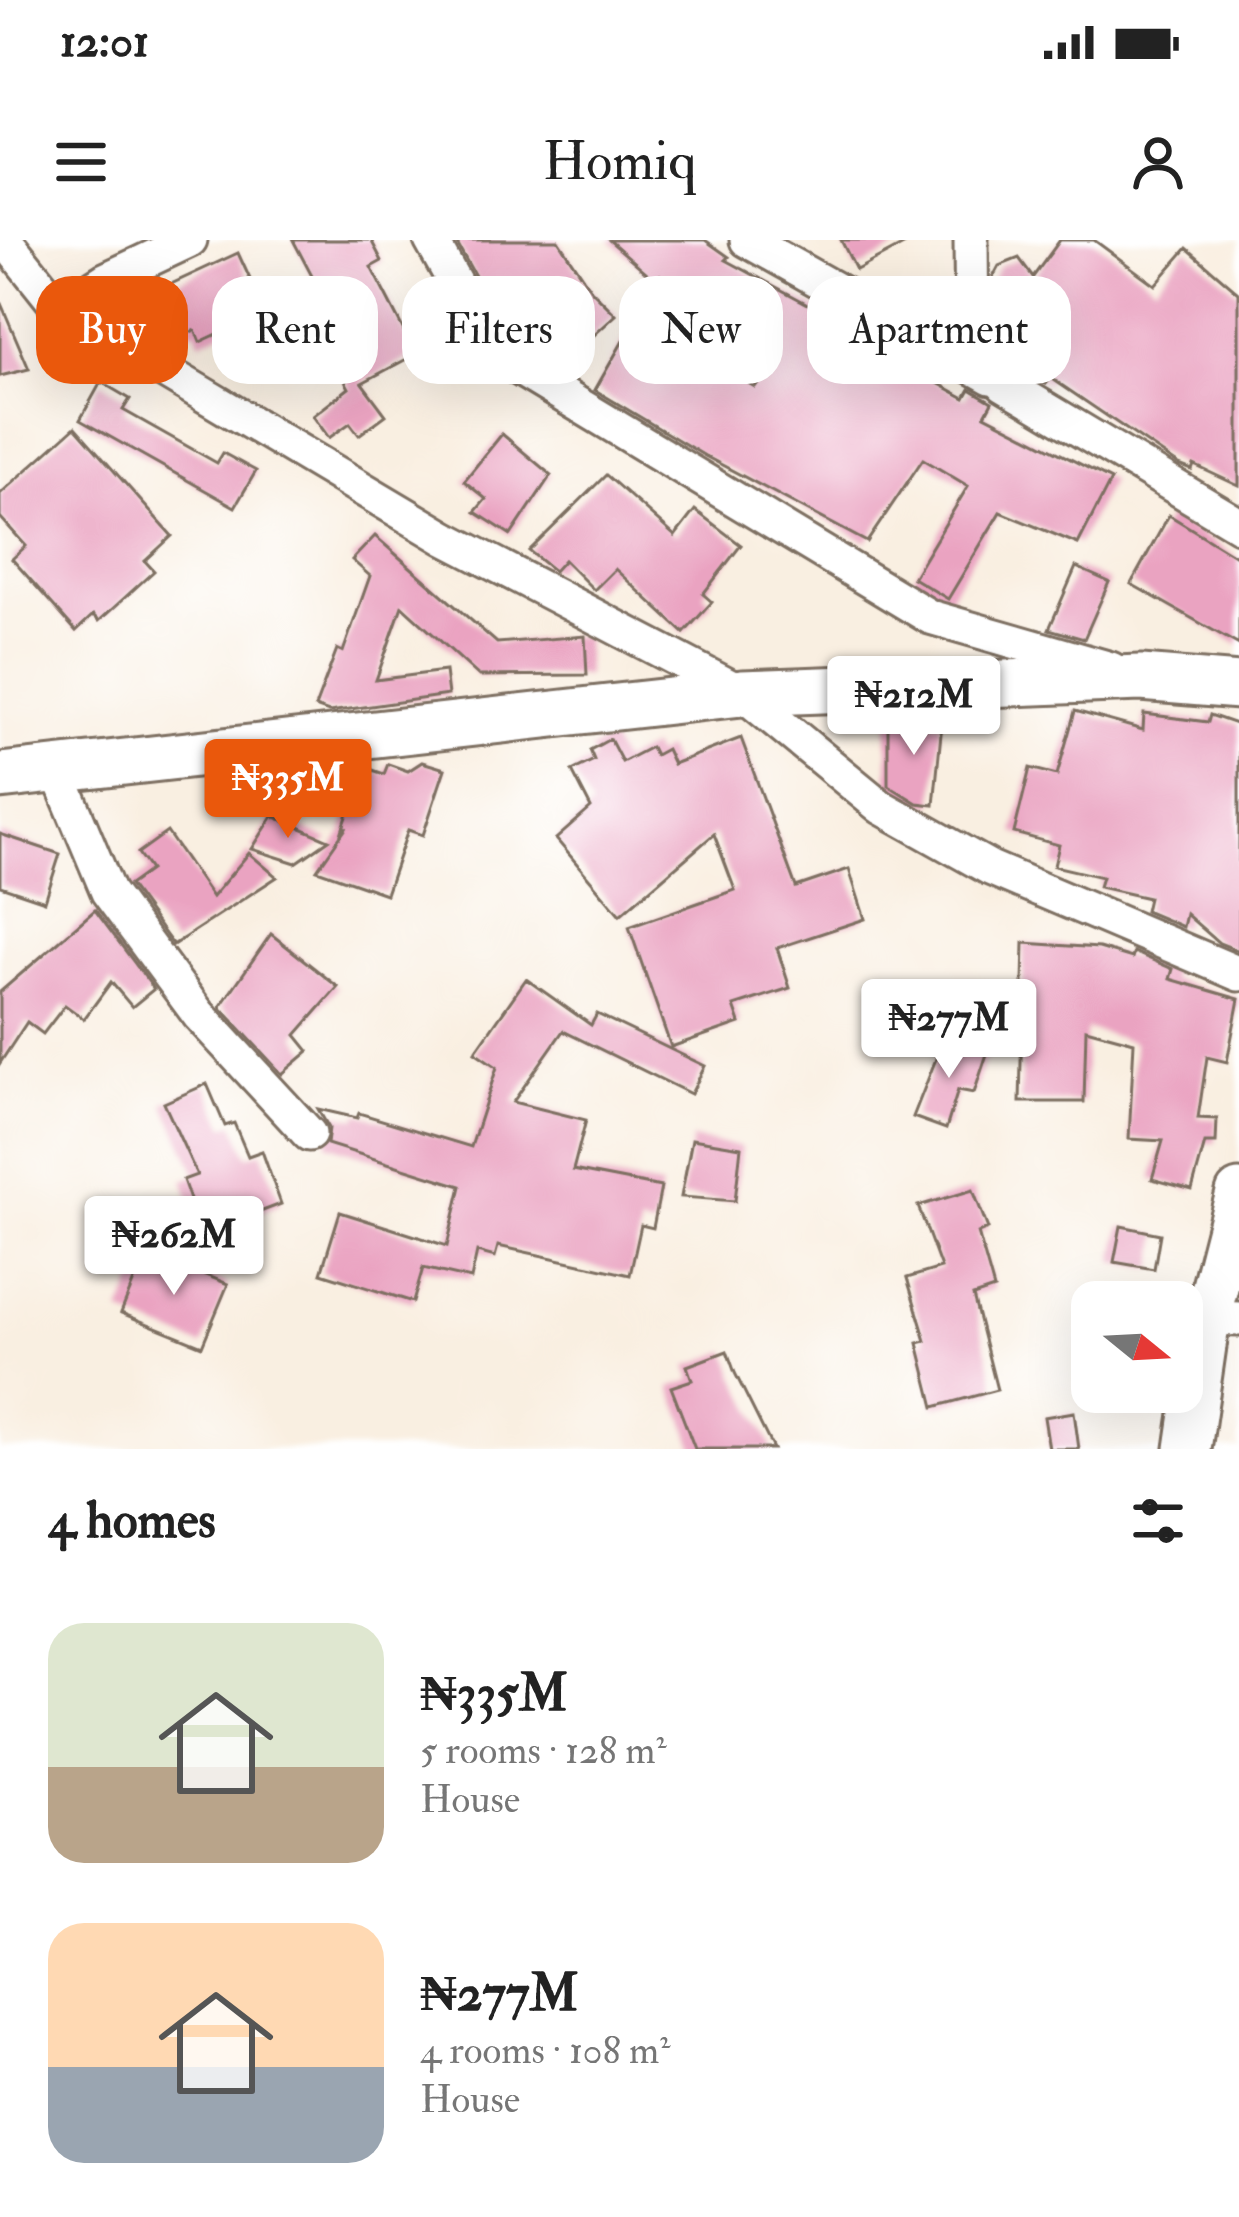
<!DOCTYPE html>
<html lang="en">
<head>
<meta charset="utf-8">
<style>
	:root { --surface:#fff; --page:#f6f6f6; --text:#222; --muted:#767676; --accent:#ea580c }
	body { margin:0; font-family:"IM FELL Double Pica",serif; background:var(--page); color:var(--text); height:100vh; display:flex; flex-direction:column; font-size:45px; white-space:nowrap }
	* { box-sizing:border-box; margin:0 }
	p { font-size:39px; color:var(--muted) }
	.icon { flex:none; width:66px; height:66px; fill:none; stroke:currentColor; stroke-width:2; stroke-linecap:round; stroke-linejoin:round }
	.map { position:relative; height:1209px; overflow:hidden }
	.details { display:flex; flex-direction:column; background:var(--surface); flex:1 }
	.details>* { flex:none }
	.guide { position:absolute; left:36px; top:36px; width:1167px; height:108px; display:flex; gap:24px }
	.needle { width:78px; rotate:108deg }
	.tools { position:absolute; left:1071px; top:1041px; display:grid; gap:24px }
	.tools a { display:grid; place-items:center; width:132px; height:132px; border-radius:24px; background:var(--surface); box-shadow:0 12px 48px #0002; font-size:60px }
	.price { position:absolute; translate:-50% -102px; padding:0 27px; border-radius:12px; background:#fff; color:#222; font-size:39px; line-height:78px; filter:drop-shadow(0 3px 6px #0008) }
	.price::after { content:''; position:absolute; left:50%; top:72px; width:36px; height:27px; margin-left:-18px; background:inherit; clip-path:polygon(0 0,100% 0,50% 100%) }
	.price.on { background:var(--accent); color:#fff }
	ul { padding:0; list-style:none }
	li { display:flex; align-items:center; gap:36px; height:300px; padding:0 48px }
	li span { display:grid; place-items:center; flex:none; width:336px; height:240px; border-radius:36px; color:#555 }
	li>.icon { margin-inline-start:auto }
	span .icon { width:144px; height:144px; fill:#fffc; stroke-width:1 }
	li b { font-size:51px }
	h2 { display:flex; justify-content:space-between; align-items:center; height:144px; padding:0 48px; font-size:51px }
	.chip { padding:0 42px; border-radius:36px; background:var(--surface); box-shadow:0 12px 48px #0002; font-size:42px; line-height:108px }
	.chip.on { background:var(--accent); color:#fff }
	.status { display:flex; justify-content:space-between; align-items:center; height:84px; padding:0 60px; background:var(--surface); direction:ltr }
	.status svg { height:33px; fill:currentColor }
	header { display:flex; justify-content:space-between; align-items:center; height:156px; padding:0 48px; background:var(--surface); font-size:54px; font-weight:600 }
	.map>svg:first-child { display:block }
</style>
</head>
<body>
<div class="status"><b>12:01</b><svg viewBox="0 0 49 12"><path d="M0 12V9h3v3zM5 12V6h3v6zM10 12V3h3v9zM15 12V0h3v12zM26 1h20v11H26zM47 4h2v5h-2z"/></svg></div>
<header><svg class="icon" aria-label="menu" viewBox="0 0 24 24"><path d="M4 6h16M4 12h16M4 18h16"/></svg>Homiq<svg class="icon" aria-label="person" viewBox="0 0 24 24"><circle cx="12" cy="8" r="4"/><path d="M4 21q1-7 8-7t8 7"/></svg></header>
<div class="map">
<svg width="1239" height="1209" viewBox="0 0 1239 1209">
	<rect width="100%" height="100%" fill="#fff"/>
	<filter id="ink" filterUnits="userSpaceOnUse"><feTurbulence type="fractalNoise" baseFrequency=".00833" numOctaves="2"/><feDisplacementMap in="SourceGraphic" scale="24" xChannelSelector="R" yChannelSelector="G"/><feConvolveMatrix kernelMatrix="1 2 1 2 8 2 1 2 1" color-interpolation-filters="sRGB"/></filter>
	<filter id="wash" filterUnits="userSpaceOnUse"><feTurbulence type="fractalNoise" baseFrequency=".004" numOctaves="4" result="noise"/><feDisplacementMap in="SourceGraphic" scale="48" xChannelSelector="R" yChannelSelector="G"/><feGaussianBlur stdDeviation="2.7" result="paint"/><feColorMatrix in="noise" values="0 0 0 0 0 0 0 0 0 0 0 0 0 0 0 0 0 1.4 0 .05"/><feComposite in="paint" operator="in"/></filter>
	<g filter="url(#wash)">
		<rect width="100%" height="100%" fill="#f9efe1"/>
		<g id="blocks">
			<g fill="#eaa3c1">
				<polygon points="293,0 371,0 382,21 371,27 416,114 362,143 386,175 359,195 350,183 329,198 313,176 349,148 322,97 327,94 321,82 333,76"/>
				<polygon points="455,0 558,0 591,50 616,75 558,128 500,81"/>
				<polygon points="609,0 705,0 729,17 726,20 925,127 921,134 965,158 970,149 992,162 985,175 1111,240 1078,304 1000,272 948,359 913,338 968,246 923,219 867,302 705,216 595,150 636,78 755,147 764,135 657,41 661,34 655,40"/>
				<polygon points="841,0 913,0 856,30"/>
				<polygon points="1060,0 1094,0 1155,45 1187,8 1239,53 1239,246 1194,225 1192,230 1179,225 1051,138 1046,144 1021,130 993,98 992,39 999,26 1019,18 1033,37"/>
				<polygon points="238,13 261,63 239,73 243,82 200,102 195,90 175,100 154,52"/>
				<polygon points="0,61 29,129 0,136"/>
				<polygon points="101,142 130,159 123,170 217,223 223,213 256,231 235,267 80,180"/>
				<polygon points="75,187 172,296 145,321 154,331 99,381 93,375 76,391 12,319 26,306 0,277 0,254"/>
				<polygon points="502,194 551,235 511,295 475,272 486,259 464,241"/>
				<polygon points="606,235 675,296 695,270 741,305 703,354 712,362 684,393 615,329 594,350 564,320 554,331 529,311"/>
				<polygon points="1169,275 1239,318 1239,405 1131,344"/>
				<polygon points="375,296 497,403 585,396 587,435 479,436 402,366 376,440 445,431 448,455 329,472 315,467 337,409 343,412 370,336 352,320"/>
				<polygon points="1076,327 1109,342 1084,399 1049,389"/>
				<polygon points="1075,471 1143,490 1144,474 1208,482 1210,475 1239,485 1239,711 1219,703 1186,674 1183,687 1145,671 1148,658 1099,647 1102,637 1054,626 1059,605 1014,593 1030,528 1057,535"/>
				<polygon points="888,478 942,483 934,565 917,563 888,545"/>
				<polygon points="741,498 796,647 849,629 865,679 777,708 790,748 734,766 740,783 671,807 629,687 735,650 714,594 620,675 556,599 591,568 572,531 594,520 590,510 610,499 622,522 651,507 655,515 666,509 673,524"/>
				<polygon points="422,522 445,529 423,595 408,590 386,654 317,630 347,587 342,591 364,527 384,534 388,524 408,531"/>
				<polygon points="273,576 329,600 296,623 252,609"/>
				<polygon points="167,592 212,657 249,613 277,637 173,705 129,645 150,630 138,613"/>
				<polygon points="0,594 60,614 45,661 0,646"/>
				<polygon points="95,670 154,749 132,767 111,742 84,779 65,765 43,794 27,782 0,823 0,752"/>
				<polygon points="271,694 338,747 296,795 309,811 282,834 220,767"/>
				<polygon points="1024,703 1099,708 1132,718 1134,712 1173,729 1170,739 1239,759 1227,822 1207,817 1198,878 1217,879 1216,903 1205,903 1192,950 1152,939 1163,901 1129,899 1134,802 1086,789 1084,862 1020,862"/>
				<polygon points="526,739 591,785 597,774 705,826 691,854 563,791 513,862 586,880 573,930 661,947 653,988 641,985 630,1035 498,1006 495,1017 477,1012 471,1039 423,1028 413,1062 321,1033 340,972 447,1006 461,946 327,904 329,888 318,869 357,878 359,873 471,907 497,827 475,812"/>
				<polygon points="945,796 987,814 974,853 958,850 946,889 913,877"/>
				<polygon points="207,844 225,886 234,883 248,916 262,911 281,964 202,994 183,940 197,935 164,863"/>
				<polygon points="692,899 741,907 735,961 681,957"/>
				<polygon points="973,950 988,989 978,993 994,1049 973,1056 997,1150 934,1167 918,1103 926,1101 907,1038 941,1028 918,966"/>
				<polygon points="1121,986 1160,994 1154,1029 1114,1022"/>
				<polygon points="146,1011 228,1044 202,1106 121,1073"/>
				<polygon points="727,1111 735,1133 773,1209 695,1209 671,1147 692,1140 687,1126"/>
				<polygon points="1074,1172 1079,1209 1049,1209 1044,1177"/>
			</g>
		</g>
	</g>
	<g filter="url(#ink)">
		<use href="#blocks" fill-opacity="0" stroke="#7e6f62" stroke-width="3"/>
		<g fill="none" stroke-linecap="round" stroke-linejoin="round">
			<defs>
				<g id="street">
					<polyline points="5,0 60,69 445,298 742,453 881,567 990,628 1239,734"/>
					<polyline points="431,0 483,93 508,122 930,377 1111,429"/>
					<polyline points="747,0 991,137"/>
					<polyline points="971,0 972,106 1004,144 1239,285"/>
					<polyline points="60,69 105,40 190,0"/>
					<polyline points="56,528 108,652 199,775 309,894"/>
					<polyline points="1207,1078 1239,1079"/>
				</g>
				<g id="secondary">
					<polyline points="0,536 742,453 1141,438 1239,446"/>
					<polyline points="1188,1209 1207,1078 1239,953"/>
				</g>
			</defs>
			<use href="#street" stroke="#7e6f62" stroke-width="39"/>
			<use href="#secondary" stroke="#7e6f62" stroke-width="51"/>
			<use href="#street" stroke="#fff" stroke-width="33"/>
			<use href="#secondary" stroke="#fff" stroke-width="45"/>
		</g>
	</g>
</svg>
<div class="tools">
<a><svg class="needle" viewBox="-14 -14 28 28"><path d="M0-13l5 13h-10z" fill="#e53935"/><path d="M0 13l5-13h-10z" fill="#767676"/></svg></a>
</div>
<b class="price" style="left:914px;top:518px">₦212M</b>
<b class="price on" style="left:288px;top:601px">₦335M</b>
<b class="price" style="left:949px;top:841px">₦277M</b>
<b class="price" style="left:174px;top:1058px">₦262M</b>
<div class="guide">
<a class="chip on">Buy</a>
<a class="chip">Rent</a>
<a class="chip">Filters</a>
<a class="chip">New</a>
<a class="chip">Apartment</a>
</div>
</div>
<section class="details">
<h2>4 homes<svg class="icon" aria-label="filters" viewBox="0 0 24 24"><path d="M4 7h16M4 17h16"/><circle cx="9" cy="7" r="2"/><circle cx="15" cy="17" r="2"/></svg></h2>
<ul>
<li><span style="background:linear-gradient(#dfe7d0 60%,#b9a48a 0)"><svg class="icon" aria-label="home" viewBox="0 0 24 24"><path d="M3 11l9-7 9 7M6 9v11h12V9"/></svg></span><div><b>₦335M</b><p>5 rooms · 128 m²</p><p>House</p></div></li>
<li><span style="background:linear-gradient(#ffd9b3 60%,#9aa5b1 0)"><svg class="icon" aria-label="home" viewBox="0 0 24 24"><path d="M3 11l9-7 9 7M6 9v11h12V9"/></svg></span><div><b>₦277M</b><p>4 rooms · 108 m²</p><p>House</p></div></li>
</ul>
</section>
</body>
</html>
